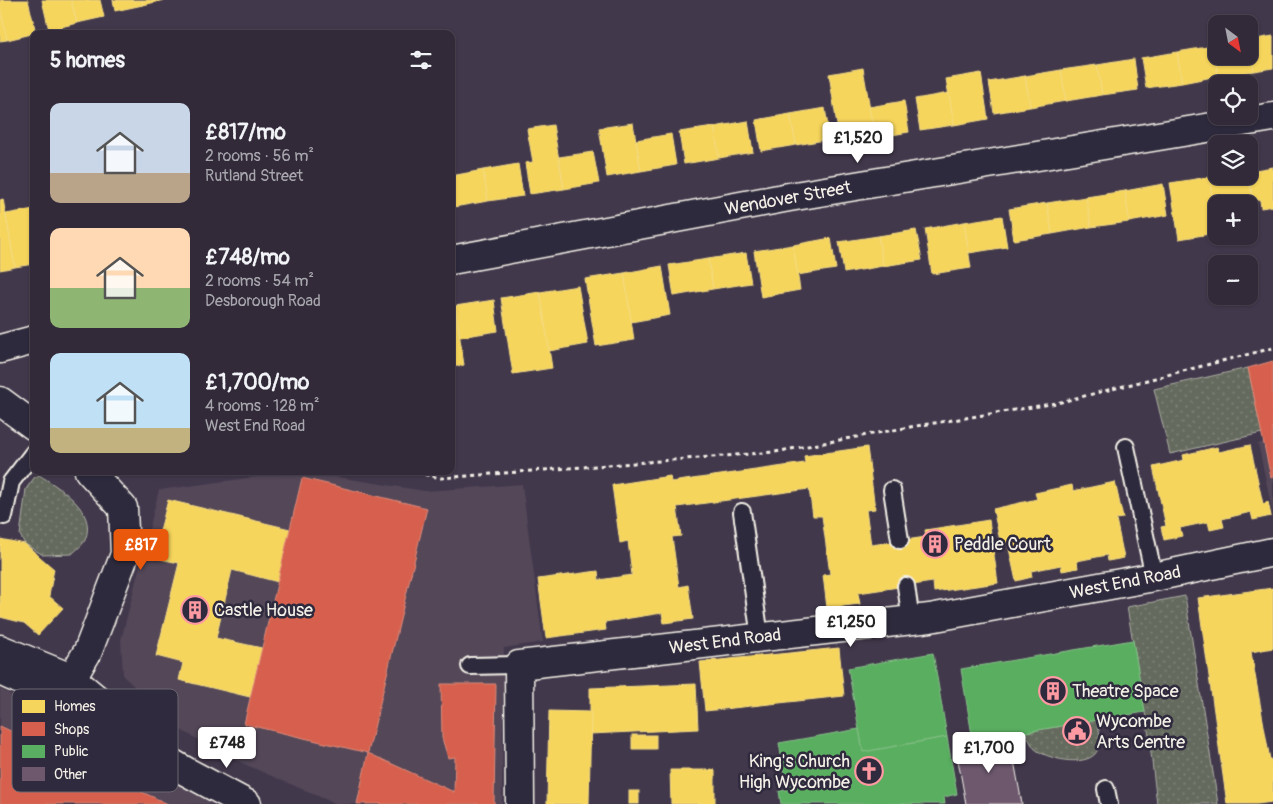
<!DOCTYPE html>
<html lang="en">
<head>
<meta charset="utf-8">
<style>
	:root { --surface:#322a39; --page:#3a3241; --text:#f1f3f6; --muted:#a8a7ae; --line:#4d4653; --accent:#ea580c }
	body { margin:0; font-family:Pangolin,sans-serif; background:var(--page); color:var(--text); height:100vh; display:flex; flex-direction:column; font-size:19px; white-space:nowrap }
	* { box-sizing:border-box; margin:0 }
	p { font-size:16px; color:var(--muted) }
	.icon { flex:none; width:28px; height:28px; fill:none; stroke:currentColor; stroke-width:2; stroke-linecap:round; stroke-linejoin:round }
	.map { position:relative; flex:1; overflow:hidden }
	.details { position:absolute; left:30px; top:30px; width:425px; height:445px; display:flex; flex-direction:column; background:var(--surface); border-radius:10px; box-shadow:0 1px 4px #0004,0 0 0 1px var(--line) }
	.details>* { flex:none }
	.needle { width:32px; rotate:148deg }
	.buttons { position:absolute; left:1208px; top:15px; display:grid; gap:10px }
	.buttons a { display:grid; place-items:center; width:50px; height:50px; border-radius:10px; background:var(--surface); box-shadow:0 1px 4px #0004,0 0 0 1px var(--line); font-size:25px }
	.price { position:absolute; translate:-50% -42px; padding:0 11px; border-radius:5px; background:#fff; color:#222; font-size:16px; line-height:32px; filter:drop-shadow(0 1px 2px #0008) }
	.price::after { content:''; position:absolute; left:50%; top:30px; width:15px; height:11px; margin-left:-8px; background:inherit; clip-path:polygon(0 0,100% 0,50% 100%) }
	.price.selected { background:var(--accent); color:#fff }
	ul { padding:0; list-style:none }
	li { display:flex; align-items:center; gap:15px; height:125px; padding:0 20px }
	li span { display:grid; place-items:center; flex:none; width:140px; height:100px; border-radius:10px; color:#555 }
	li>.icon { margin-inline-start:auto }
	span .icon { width:60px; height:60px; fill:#fffc; stroke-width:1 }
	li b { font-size:21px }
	h2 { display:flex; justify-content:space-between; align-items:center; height:60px; padding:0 20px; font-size:21px }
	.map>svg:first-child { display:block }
</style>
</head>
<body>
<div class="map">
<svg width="1273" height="804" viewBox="0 0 1273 804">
	<defs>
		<pattern id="park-dots" width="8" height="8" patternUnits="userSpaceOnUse" patternTransform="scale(1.25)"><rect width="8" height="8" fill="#656b5e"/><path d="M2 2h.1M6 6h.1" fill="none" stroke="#7c8175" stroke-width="1.8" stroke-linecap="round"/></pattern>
	</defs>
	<rect width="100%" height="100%" fill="#42384c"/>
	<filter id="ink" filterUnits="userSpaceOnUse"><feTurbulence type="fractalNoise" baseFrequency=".02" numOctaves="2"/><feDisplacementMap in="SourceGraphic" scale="10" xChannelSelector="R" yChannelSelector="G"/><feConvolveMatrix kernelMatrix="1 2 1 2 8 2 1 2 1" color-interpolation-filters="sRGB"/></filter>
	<g filter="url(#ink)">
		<g fill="#524659">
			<polygon points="1273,361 1273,514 1258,444 1263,442 1248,368"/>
			<polygon points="300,471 425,491 522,484 543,642 504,648 502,804 336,804 235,760 179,729 123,676 121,640 159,490"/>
			<polygon points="0,689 85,731 233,804 0,804"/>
		</g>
		<g fill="url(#park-dots)" stroke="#acaea3">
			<polygon points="1248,368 1262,433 1170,454 1154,389"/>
			<path d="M 39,475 C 58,487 98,510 85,540 C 83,545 76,550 72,554 L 43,555 L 25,544 L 20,535 L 26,489 L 34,478 Z"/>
			<polygon points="1185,596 1218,804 1157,804 1149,736 1127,607"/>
			<path d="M 1097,720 C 1099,730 1103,745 1095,754 C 1083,767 1047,759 1035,749 C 1031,745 1028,737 1025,732 Z"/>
		</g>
		<g fill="#f6d55c" stroke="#f5dd86">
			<polygon points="0,0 28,0 36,33 7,40 0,7"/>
			<polygon points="42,0 71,0 77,23 49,30"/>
			<polygon points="71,0 100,0 104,17 77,23"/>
			<polygon points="113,0 142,0 143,5 115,11"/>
			<polygon points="142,0 164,0 143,5"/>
			<polygon points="0,7 7,40 0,41"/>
			<polygon points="1273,36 1273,68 1254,71 1250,40"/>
			<polygon points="1249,40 1254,71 1218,76 1213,46 1216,45 1216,56 1249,56"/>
			<polygon points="1213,46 1218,76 1182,83 1177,52"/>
			<polygon points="1177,52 1182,83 1146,88 1141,58"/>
			<polygon points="1134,59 1138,90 1102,95 1097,65"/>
			<polygon points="1097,65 1102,95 1066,101 1061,70"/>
			<polygon points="863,68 875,138 840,144 829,74"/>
			<polygon points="1061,70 1066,101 1030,107 1025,76"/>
			<polygon points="981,73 988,119 954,125 946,79"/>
			<polygon points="1025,76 1030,107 994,113 989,82"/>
			<polygon points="949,93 954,125 920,130 915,99"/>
			<polygon points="904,101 909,132 875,138 869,107"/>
			<polygon points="825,108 830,139 796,145 790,114"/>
			<polygon points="790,114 796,145 761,151 756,120"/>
			<polygon points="748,121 753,152 719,158 714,127"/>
			<polygon points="633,123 641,171 607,177 599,128"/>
			<polygon points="553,125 564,189 530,194 525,163 533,162 527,129"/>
			<polygon points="714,127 719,158 684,164 679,132"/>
			<polygon points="671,134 676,165 641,171 636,140"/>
			<polygon points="593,152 599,183 564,189 559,157"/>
			<polygon points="518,164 523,196 488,201 483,170"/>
			<polygon points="1273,167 1273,206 1261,208 1260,200 1252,201 1249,171"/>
			<polygon points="483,170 488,201 454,207 451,191 451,176"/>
			<polygon points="1216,176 1249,176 1255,217 1249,218 1249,204 1216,204 1216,222 1209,177"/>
			<polygon points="1209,177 1216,222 1216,233 1179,239 1170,183"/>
			<polygon points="1163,184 1168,215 1129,222 1125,191"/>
			<polygon points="1125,191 1129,222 1091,227 1086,197"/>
			<polygon points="1086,197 1091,227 1052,234 1047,203"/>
			<polygon points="3,199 15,267 0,270 0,200"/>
			<polygon points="1047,203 1052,234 1014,240 1009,209"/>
			<polygon points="34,209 34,264 15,267 6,214"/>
			<polygon points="1002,216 1007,247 969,253 964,222"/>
			<polygon points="964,222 971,268 932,274 925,229"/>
			<polygon points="916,230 922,260 883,266 878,236"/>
			<polygon points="878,236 883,266 844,273 839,242"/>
			<polygon points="831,238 836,269 797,275 793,245"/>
			<polygon points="793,245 800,290 761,297 754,251"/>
			<polygon points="746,253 751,283 713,289 708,259"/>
			<polygon points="708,259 713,289 674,296 669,265"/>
			<polygon points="662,266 670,315 631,322 624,273"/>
			<polygon points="624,273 634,340 596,346 585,279"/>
			<polygon points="578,286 588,344 549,351 540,292"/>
			<polygon points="540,292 552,368 513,374 501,298"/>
			<polygon points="494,300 498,331 460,337 455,306"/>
			<polygon points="455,306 464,365 451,367 451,307"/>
			<polygon points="1250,445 1263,504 1268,502 1271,516 1253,520 1251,512 1222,519 1224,527 1210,530 1208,522 1180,528 1182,536 1164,540 1161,527 1166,526 1153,467 1184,460 1183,455 1217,447 1219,452"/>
			<polygon points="867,447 875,509 866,510 871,545 926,537 925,530 989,520 998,583 934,592 933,582 858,593 860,604 827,608 823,575 830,574 822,516 813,516 809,489 677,507 681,536 672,537 679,587 688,585 693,619 664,623 662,613 605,622 606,630 546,638 538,579 598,571 599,580 632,575 628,541 620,543 612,485 670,476 671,482 805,463 804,456"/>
			<polygon points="1115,482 1123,518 1116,519 1124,558 1108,561 1107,555 1077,561 1078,568 1062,571 1061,565 1031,571 1032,577 1016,581 1008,544 1001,545 993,509 1037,499 1035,493 1072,485 1073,491"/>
			<polygon points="168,500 290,529 278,582 232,570 216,638 262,648 250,697 179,680 183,663 156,656 179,563 160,559 162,548 156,546"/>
			<polygon points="0,539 25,544 54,569 49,596 63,608 38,635 24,623 0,617"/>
			<polygon points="1273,588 1273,648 1251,652 1270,760 1273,760 1273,802 1257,804 1227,804 1198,598"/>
			<polygon points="839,648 844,696 705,711 700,662"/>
			<polygon points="696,684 698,729 590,734 590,688"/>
			<polygon points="549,711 591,712 589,804 547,804"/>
			<rect x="632" y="735" width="24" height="14"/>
			<polygon points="670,770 715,770 715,804 671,804"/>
			<rect x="629" y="791" width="10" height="13"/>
		</g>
		<g fill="#d6604d" stroke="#df8c7c">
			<polygon points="1273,361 1273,477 1271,478 1248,368"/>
			<polygon points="302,478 427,508 368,753 244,724"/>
			<polygon points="441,684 496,684 494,804 357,804 368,753 454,792 455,757 448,758 442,738"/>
			<polygon points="0,726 168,804 0,804"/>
		</g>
		<g fill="#5aae61" stroke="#88c28a">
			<polygon points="1133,640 1145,712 973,741 961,669"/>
			<polygon points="933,653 947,737 863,752 848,668"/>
			<polygon points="859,729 863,752 947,737 957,794 944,797 945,804 781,804 779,791 787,790 779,743"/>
		</g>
		<polygon fill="#6d586e" stroke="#f4f1e8" points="1010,739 1022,804 966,804 956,749"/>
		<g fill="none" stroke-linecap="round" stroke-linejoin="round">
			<defs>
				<g id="service">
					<polyline points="1126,447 1154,577"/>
					<polyline points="892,490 900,540"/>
					<polyline points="742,512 760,637"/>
					<polyline points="4,516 11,482 34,452"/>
					<polyline points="906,586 911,620"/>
					<polyline points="470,666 519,665"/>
					<polyline points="1106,789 1109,804"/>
				</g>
				<g id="minor">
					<polyline points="451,260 789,197 1273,117"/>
					<polyline points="0,349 34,340"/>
					<polyline points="0,401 34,426"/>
					<polyline points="60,698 88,651 125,554 123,508 89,471"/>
					<polyline points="520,804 519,665 930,618 1154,577 1273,552"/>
				</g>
				<g id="tertiary">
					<polyline points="0,649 71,678 117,716"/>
					<polyline points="0,671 60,698 187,772 247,804"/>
				</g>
			</defs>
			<use href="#service" stroke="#f4f1e8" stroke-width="20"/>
			<use href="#minor" stroke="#f4f1e8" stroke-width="31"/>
			<use href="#tertiary" stroke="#f4f1e8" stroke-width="31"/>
			<polyline stroke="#f4f1e8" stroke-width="3" stroke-dasharray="4 4" stroke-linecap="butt" points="409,471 441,478 775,452 910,427 1057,403 1273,348"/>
			<use href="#service" stroke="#2f2a3d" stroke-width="16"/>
			<use href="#minor" stroke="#2f2a3d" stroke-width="28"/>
			<use href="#tertiary" stroke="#2f2a3d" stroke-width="28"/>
		</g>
	</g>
	<defs>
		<symbol id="building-ring" viewBox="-11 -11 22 22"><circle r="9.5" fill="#2f2a3d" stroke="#ff9aa2" stroke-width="1.5"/><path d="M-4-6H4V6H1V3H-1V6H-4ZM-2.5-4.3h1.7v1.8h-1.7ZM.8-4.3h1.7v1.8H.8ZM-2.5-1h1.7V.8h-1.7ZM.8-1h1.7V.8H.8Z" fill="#ff9aa2"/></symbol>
		<symbol id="civic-ring" viewBox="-11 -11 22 22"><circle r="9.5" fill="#2f2a3d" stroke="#ff9aa2" stroke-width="1.5"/><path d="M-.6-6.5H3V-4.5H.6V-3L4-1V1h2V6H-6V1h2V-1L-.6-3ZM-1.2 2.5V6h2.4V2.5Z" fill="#ff9aa2"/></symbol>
		<symbol id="church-ring" viewBox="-11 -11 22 22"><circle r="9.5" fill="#2f2a3d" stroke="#ff9aa2" stroke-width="1.5"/><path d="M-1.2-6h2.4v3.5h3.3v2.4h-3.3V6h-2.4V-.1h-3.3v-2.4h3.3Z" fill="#ff9aa2"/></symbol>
	</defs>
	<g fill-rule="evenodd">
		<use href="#building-ring" x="919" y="528" width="32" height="32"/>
		<use href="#building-ring" x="179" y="594" width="32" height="32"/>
		<use href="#building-ring" x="1037" y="675" width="32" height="32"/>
		<use href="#civic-ring" x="1061" y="715" width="32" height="32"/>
		<use href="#church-ring" x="853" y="755" width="32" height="32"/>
	</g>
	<g text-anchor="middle" stroke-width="5" stroke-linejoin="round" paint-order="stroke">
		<g font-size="18" fill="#f4f1e8" stroke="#2f2a3d">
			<text transform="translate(788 198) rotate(-10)" y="6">Wendover Street</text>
			<text transform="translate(1125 582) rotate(-11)" y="6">West End Road</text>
			<text transform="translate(725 641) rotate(-7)" y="6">West End Road</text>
		</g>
		<g font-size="18" fill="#f4f1e8" stroke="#2f2a3d" text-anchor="start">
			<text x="954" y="550">Peddle Court</text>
			<text x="214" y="616">Castle House</text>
			<text x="1072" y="697">Theatre Space</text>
			<text x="1096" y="727">Wycombe<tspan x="1096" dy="21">Arts Centre</tspan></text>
			<text x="850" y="767" text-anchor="end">King's Church<tspan x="850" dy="21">High Wycombe</tspan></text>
		</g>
	</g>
	<rect x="12" y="689" width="166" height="103" rx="8" fill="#2f2a3d" stroke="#6a6670" stroke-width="1"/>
	<rect x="22" y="700" width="23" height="13" fill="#f6d55c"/>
	<rect x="22" y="722" width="23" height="14" fill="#d6604d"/>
	<rect x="22" y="745" width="23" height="13" fill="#5aae61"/>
	<rect x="22" y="767" width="23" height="14" fill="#6d586e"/>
	<g font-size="14" fill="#f4f1e8">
		<text x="54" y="711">Homes</text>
		<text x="54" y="734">Shops</text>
		<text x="54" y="756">Public</text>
		<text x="54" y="779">Other</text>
	</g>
</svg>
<div class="buttons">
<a><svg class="needle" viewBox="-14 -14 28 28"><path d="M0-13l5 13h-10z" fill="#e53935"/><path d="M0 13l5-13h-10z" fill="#a8a7ae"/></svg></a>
<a><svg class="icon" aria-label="locate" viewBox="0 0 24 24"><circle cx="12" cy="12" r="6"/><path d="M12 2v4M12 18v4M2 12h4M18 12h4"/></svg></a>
<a><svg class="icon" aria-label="layers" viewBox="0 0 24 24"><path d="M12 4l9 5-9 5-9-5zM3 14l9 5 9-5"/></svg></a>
<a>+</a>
<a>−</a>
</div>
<b class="price" style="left:858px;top:164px">£1,520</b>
<b class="price selected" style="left:141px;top:571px">£817</b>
<b class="price" style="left:851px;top:648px">£1,250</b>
<b class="price" style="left:227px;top:769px">£748</b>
<b class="price" style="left:989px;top:774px">£1,700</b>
<section class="details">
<h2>5 homes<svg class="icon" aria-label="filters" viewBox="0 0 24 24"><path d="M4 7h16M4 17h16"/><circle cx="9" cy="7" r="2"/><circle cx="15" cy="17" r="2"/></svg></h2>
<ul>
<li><span style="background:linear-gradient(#c9d6e8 70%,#b9a48a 0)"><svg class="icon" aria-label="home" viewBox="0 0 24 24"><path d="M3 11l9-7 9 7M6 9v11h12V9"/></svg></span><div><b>£817/mo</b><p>2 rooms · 56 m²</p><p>Rutland Street</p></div></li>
<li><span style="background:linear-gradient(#ffd9b3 60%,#8fb573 0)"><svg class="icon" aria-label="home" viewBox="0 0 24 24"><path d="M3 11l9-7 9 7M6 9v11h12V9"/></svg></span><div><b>£748/mo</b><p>2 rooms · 54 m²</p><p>Desborough Road</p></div></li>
<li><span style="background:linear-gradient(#bfe0f5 75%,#c2b280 0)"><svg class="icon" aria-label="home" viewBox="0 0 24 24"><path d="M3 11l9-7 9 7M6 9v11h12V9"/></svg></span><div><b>£1,700/mo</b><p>4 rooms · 128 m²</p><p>West End Road</p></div></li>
</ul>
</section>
</div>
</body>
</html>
